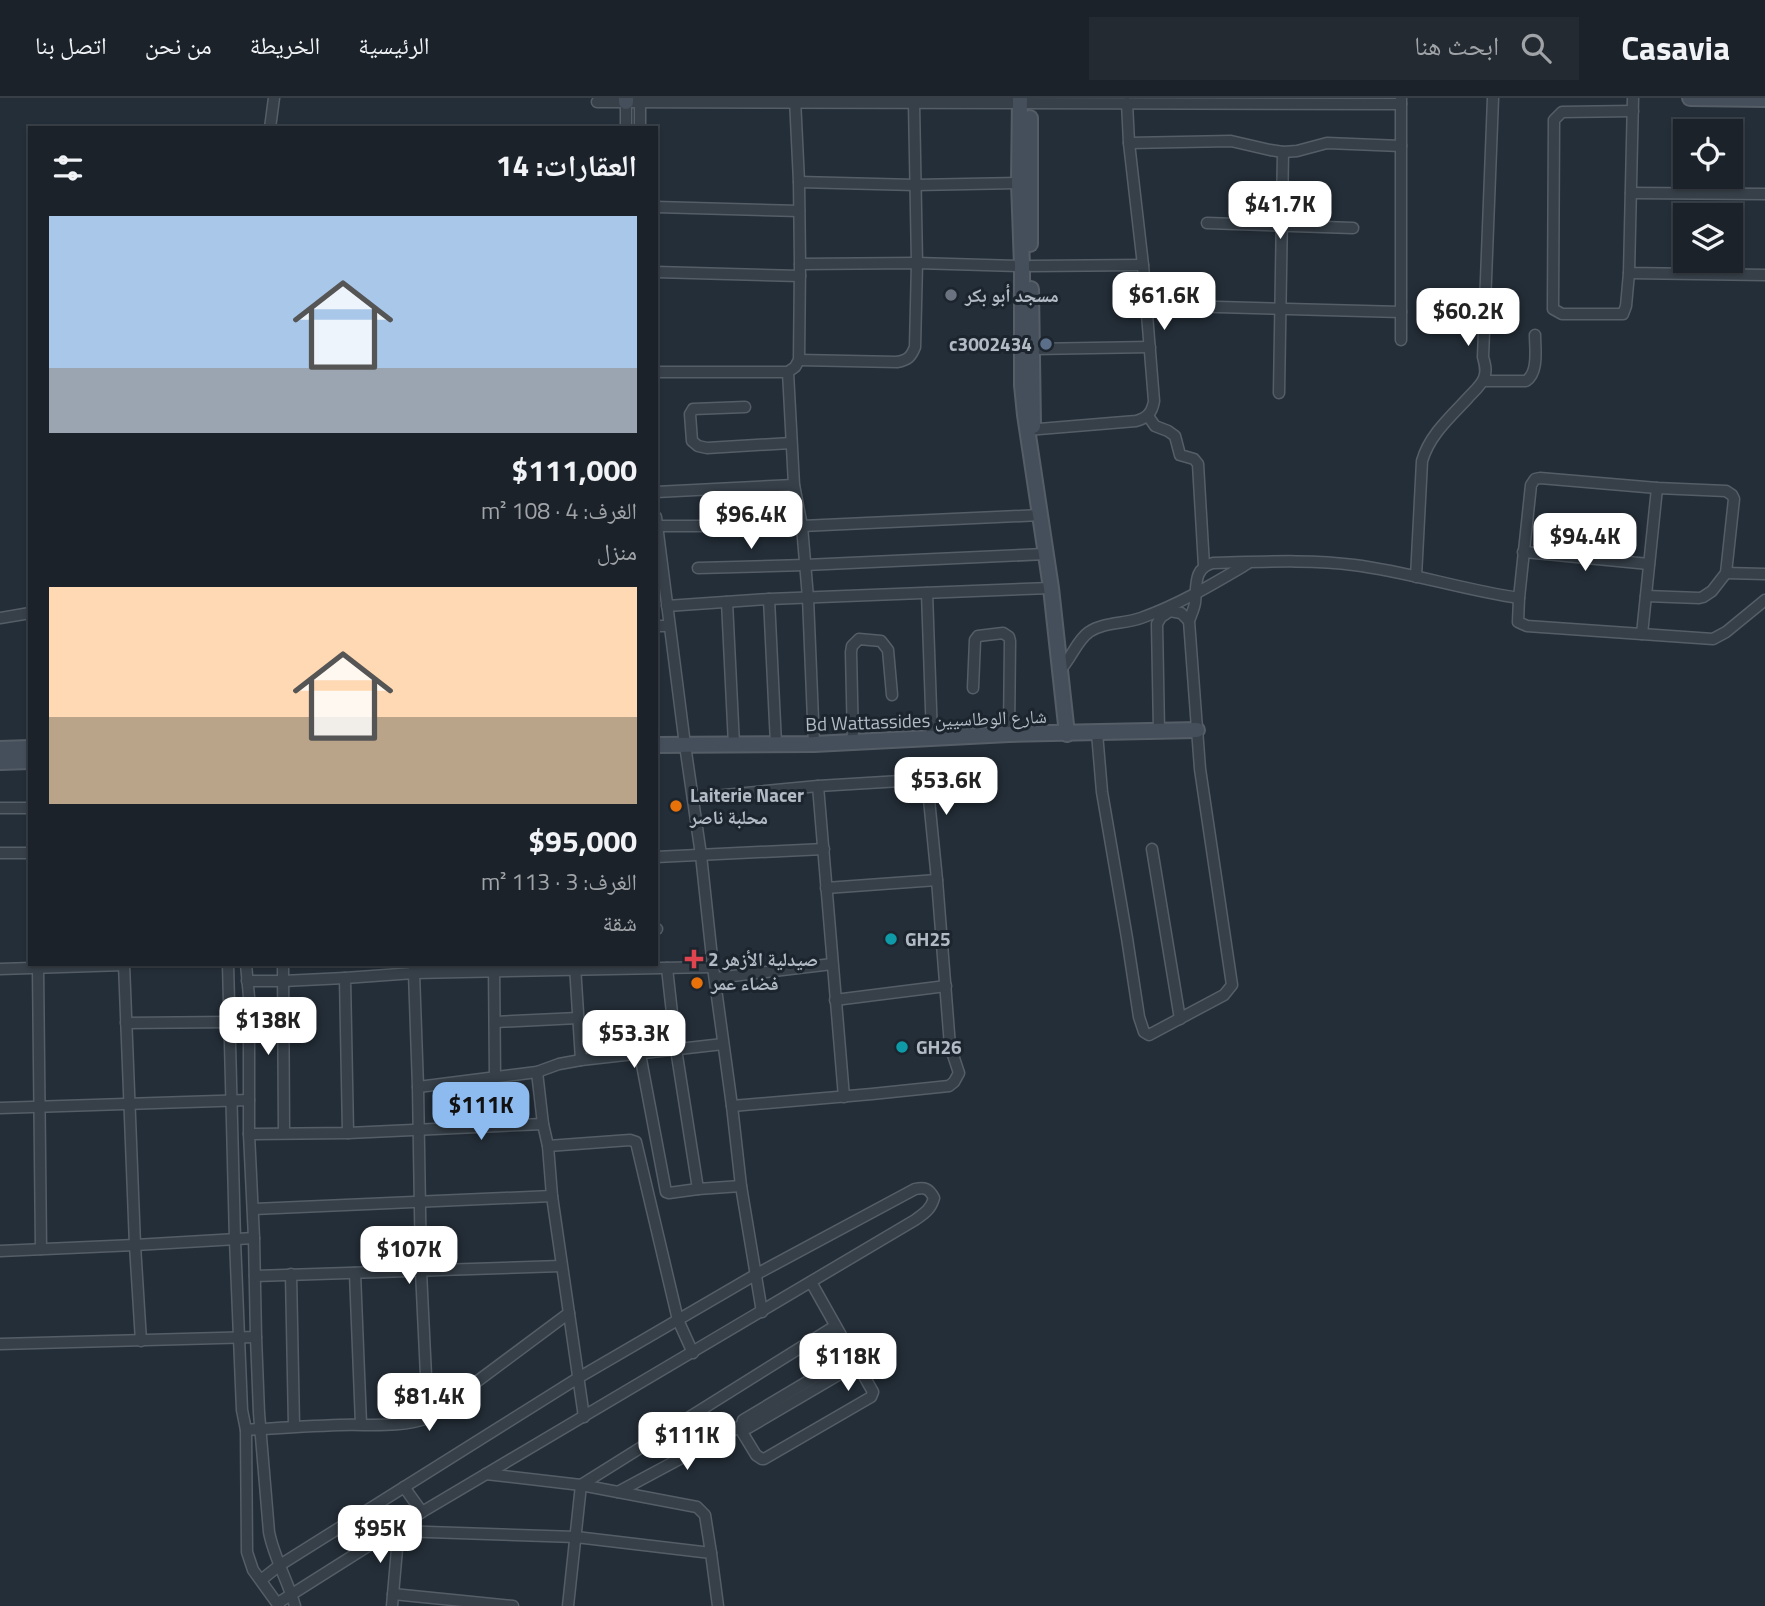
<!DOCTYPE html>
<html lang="ar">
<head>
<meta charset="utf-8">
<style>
	:root { --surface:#1b222a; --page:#242a32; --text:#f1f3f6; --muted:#a0a4a8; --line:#393f47; --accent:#8dbaef }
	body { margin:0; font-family:"Titillium Web","Noto Naskh Arabic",sans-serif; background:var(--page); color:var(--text); direction:rtl; height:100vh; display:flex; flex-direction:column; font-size:26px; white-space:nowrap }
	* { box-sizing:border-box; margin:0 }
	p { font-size:23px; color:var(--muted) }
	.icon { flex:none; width:38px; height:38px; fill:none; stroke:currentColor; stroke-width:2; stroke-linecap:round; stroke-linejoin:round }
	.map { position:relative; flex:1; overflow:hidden; direction:ltr }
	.panel { position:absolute; left:28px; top:28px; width:630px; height:840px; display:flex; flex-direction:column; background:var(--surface); border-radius:0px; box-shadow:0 2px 5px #0004,0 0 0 2px var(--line); direction:rtl }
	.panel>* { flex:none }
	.buttons { position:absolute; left:1673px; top:21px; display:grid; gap:14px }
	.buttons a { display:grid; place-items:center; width:70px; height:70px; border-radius:0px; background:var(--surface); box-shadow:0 2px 5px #0004,0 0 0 2px var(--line); font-size:35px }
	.price { position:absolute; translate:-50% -60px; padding:0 16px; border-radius:14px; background:#fff; color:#222; font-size:23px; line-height:46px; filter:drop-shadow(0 2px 4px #0008) }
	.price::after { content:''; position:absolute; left:50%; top:42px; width:21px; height:16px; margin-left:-10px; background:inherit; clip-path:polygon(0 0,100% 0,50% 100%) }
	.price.active { background:var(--accent); color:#111 }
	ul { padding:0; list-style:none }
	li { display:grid; align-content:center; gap:14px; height:371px; padding:0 21px }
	li span { display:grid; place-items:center; height:217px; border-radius:0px; color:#555 }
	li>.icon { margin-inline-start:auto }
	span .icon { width:126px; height:126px; fill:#fffc; stroke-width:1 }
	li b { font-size:30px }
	h2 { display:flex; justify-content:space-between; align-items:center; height:84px; padding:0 21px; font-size:30px }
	header { display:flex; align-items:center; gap:42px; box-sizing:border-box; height:98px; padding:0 35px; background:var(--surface); border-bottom:2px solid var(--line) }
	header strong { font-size:33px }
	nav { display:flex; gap:38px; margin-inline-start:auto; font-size:24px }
	.search { width:490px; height:63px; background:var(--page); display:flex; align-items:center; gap:18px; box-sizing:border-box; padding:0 24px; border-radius:0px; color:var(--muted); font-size:26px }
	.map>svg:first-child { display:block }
</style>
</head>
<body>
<header>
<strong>Casavia</strong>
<div class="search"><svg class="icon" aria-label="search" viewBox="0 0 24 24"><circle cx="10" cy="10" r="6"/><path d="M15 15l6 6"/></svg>ابحث هنا</div>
<nav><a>الرئيسية</a><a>الخريطة</a><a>من نحن</a><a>اتصل بنا</a></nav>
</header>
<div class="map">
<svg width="1765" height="1508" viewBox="0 0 1765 1508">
	<rect width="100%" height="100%" fill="#242e38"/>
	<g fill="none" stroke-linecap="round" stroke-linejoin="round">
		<defs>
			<g id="street">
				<polyline points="1633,0 1629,175 1765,177"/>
				<polyline points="795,1 799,84 800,166 917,165 1022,168"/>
				<polyline points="597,4 1401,6"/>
				<polyline points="626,4 626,30"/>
				<polyline points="270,30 274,0"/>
				<polyline points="640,30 640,4"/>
				<polyline points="1129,45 1231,43 1270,52 1283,54 1297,53 1327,45 1401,48"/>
				<polyline points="799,84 915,87 1019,85"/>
				<polyline points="1631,95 1765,96"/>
				<polyline points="656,109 799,113"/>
				<polyline points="1207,125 1353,130"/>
				<polyline points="800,166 799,262 795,269 788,274 794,387 802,428 808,500 814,646"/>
				<polyline points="1031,168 1143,167"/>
				<polyline points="656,174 800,178"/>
				<polyline points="1629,175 1626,208 1623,216 1562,216 1553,211 1554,22 1562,14 1633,13"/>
				<polyline points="1146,207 1401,214"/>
				<polyline points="1401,242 1401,1"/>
				<polyline points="1033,251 1150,249"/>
				<path d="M 799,262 L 897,264 C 908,262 911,259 915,249 L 917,165 L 914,5"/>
				<polyline points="656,274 788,274"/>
				<path d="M 1483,283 L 1526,283 C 1539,274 1535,251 1535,237"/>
				<polyline points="1279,295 1283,54"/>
				<polyline points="745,309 693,311 690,316 692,343 698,348 707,350 791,345"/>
				<polyline points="1148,318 1155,328 1168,333 1175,338 1180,357 1194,361 1198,366 1204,468"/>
				<path d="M 1027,332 L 1136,323 C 1147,320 1152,315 1154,303 L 1143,167 L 1129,45 L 1127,5"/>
				<polyline points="656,394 794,387"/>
				<polyline points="656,419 685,647 701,757 713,869 732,1008 741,1088 762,1214"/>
				<polyline points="658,428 802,428 1041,417"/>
				<polyline points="1523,454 1649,466"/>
				<polyline points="698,470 805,467 1046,456"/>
				<polyline points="1726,475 1765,476"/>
				<path d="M 1416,479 L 1422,363 C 1429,338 1449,320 1467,301 C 1472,295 1481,288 1484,280 C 1487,273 1485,266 1483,259 L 1493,0"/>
				<polyline points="927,495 932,639"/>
				<polyline points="1646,498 1699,500 1703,499 1712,493 1726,475 1734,401 1732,397 1726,393 1657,390 1540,380 1535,381 1531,387 1519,500 1518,524 1527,528 1713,541 1726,534 1765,502"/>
				<polyline points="769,501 776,646"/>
				<polyline points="727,504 734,647"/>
				<polyline points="667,508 769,501 1051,490"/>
				<polyline points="0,520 30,515"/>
				<polyline points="656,528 669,528"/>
				<polyline points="1642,536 1657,390"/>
				<path d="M 1060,572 C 1071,561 1077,542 1089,534 C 1103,524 1125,526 1141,520 C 1178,507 1213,486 1247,466"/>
				<polyline points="973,590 975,542 978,538 1003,535 1009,539 1010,543 1009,636"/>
				<polyline points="1159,633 1157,526 1161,519 1170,513 1181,515 1189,523"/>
				<path d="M 1097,635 L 1102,694 L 1127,840 L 1139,919 L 1144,934 L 1149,937 L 1224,897 L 1232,887 L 1200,671 L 1189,523 C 1191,517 1194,511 1195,505 C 1197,488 1193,470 1213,465 C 1258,464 1310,461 1354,467 C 1410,474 1463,492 1519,500"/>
				<polyline points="853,644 851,554 852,548 859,541 881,543 888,552 892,597"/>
				<polyline points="818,688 844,999"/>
				<polyline points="693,700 818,688 917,682 924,684 928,691 937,782 950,948 959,975 954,984 949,988 872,996 732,1008"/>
				<polyline points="0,710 30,710"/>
				<polyline points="1152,751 1180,921"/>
				<polyline points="0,755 30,755"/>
				<polyline points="656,759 824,751"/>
				<polyline points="826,790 937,782"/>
				<polyline points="656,831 657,831"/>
				<polyline points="124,866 135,1147 141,1243"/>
				<polyline points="228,866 235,1142 242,1312 246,1332 247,1454 253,1472 279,1508"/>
				<path d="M 246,866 L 249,899 L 249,1036 L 254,1140 L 256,1239 L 259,1315 L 269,1434 C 274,1460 288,1483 295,1508"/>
				<polyline points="283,866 284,1035"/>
				<polyline points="414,866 414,875 713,869"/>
				<polyline points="494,866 495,980"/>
				<polyline points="575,868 581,962"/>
				<polyline points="38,870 41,1151"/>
				<polyline points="667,870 676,951 698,1091 741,1088"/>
				<polyline points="0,871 124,867"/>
				<polyline points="716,880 832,866"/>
				<polyline points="247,883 283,883 345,880"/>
				<polyline points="835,902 946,888"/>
				<polyline points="495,924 578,920"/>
				<polyline points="126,925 230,924"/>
				<polyline points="640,956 666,1094 669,1095 698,1091"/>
				<polyline points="537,974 543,1026 548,1048 552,1098 584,1319"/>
				<polyline points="418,989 537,974 559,966 581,962 723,946"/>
				<polyline points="0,1010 249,1002"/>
				<polyline points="348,1035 345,880 414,875 418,989 421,1173 428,1320"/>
				<polyline points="249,1036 348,1035 543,1026"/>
				<polyline points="548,1048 630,1042 636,1044 678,1222 693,1255"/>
				<polyline points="253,1111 552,1098"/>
				<polyline points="0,1153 135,1147 254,1140"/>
				<polyline points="355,1175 361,1326"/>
				<polyline points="291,1176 294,1328"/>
				<polyline points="255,1178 561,1168"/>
				<polyline points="0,1246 256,1239"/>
				<polyline points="742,1327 743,1322 852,1257"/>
				<polyline points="739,1329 756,1357 762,1361 764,1361 871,1299 873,1294 811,1184"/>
				<path d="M 246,1332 C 277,1330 308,1328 340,1327 C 368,1326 401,1330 428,1320 L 569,1215"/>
				<polyline points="486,1376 581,1387 697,1409 705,1417 711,1455"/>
				<polyline points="404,1389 422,1414"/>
				<polyline points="618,1394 739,1329 742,1327 748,1330 857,1266"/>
				<polyline points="398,1433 576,1439 711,1455 718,1508"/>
				<path d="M 261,1482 L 280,1467 L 578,1280 L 755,1177 L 915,1091 C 924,1089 929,1090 934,1100 C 931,1111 925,1115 915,1122 L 422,1414 L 278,1505"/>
				<polyline points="393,1496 513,1508"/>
				<polyline points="392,1508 399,1428"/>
				<polyline points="568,1508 581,1387 835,1228"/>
			</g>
			<g id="secondary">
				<polyline points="626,0 626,4"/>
				<polyline points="1020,0 1019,85 1022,168 1022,287 1025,317 1051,490 1067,636"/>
				<polyline points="1690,0 1765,1"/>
				<polyline points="1030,20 1030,146"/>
				<polyline points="1031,191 1033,328"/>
				<polyline points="656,647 814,646 1009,636 1197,632"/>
				<polyline points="0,651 30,650"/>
				<polyline points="0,664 30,663"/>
			</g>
		</defs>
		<use href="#street" stroke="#555e67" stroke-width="13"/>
		<use href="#secondary" stroke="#555e67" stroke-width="18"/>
		<use href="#street" stroke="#374049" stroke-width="10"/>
		<use href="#secondary" stroke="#454f5c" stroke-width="14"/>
	</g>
	<circle fill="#6b7280" stroke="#1c252e" stroke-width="2.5" cx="951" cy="197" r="7"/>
	<circle fill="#5c6f8a" stroke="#1c252e" stroke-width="2.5" cx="1046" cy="246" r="7"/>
	<g fill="#e8710a" stroke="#1c252e" stroke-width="2.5">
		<circle cx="676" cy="708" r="7"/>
		<circle cx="697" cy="885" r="7"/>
	</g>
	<g fill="#0f9aa8" stroke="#1c252e" stroke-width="2.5">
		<circle cx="891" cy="841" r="7"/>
		<circle cx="902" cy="949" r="7"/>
	</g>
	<path fill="#e0444e" stroke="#1c252e" stroke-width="2.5" d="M690.5 850.5h7v7h7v7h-7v7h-7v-7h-7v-7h7z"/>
	<g text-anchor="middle" stroke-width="6" stroke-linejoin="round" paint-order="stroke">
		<g font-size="19" font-weight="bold" fill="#b2bbc5" stroke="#1c252e" text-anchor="start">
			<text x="965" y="204">مسجد أبو بكر</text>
			<text x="1032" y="253" text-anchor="end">c3002434</text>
			<text x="690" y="704">Laiterie Nacer<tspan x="690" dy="22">محلبة ناصر</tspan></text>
			<text x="905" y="848">GH25</text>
			<text x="708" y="868">صيدلية الأزهر 2</text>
			<text x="711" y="892">فضاء عمر</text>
			<text x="916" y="956">GH26</text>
		</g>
		<g font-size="19" fill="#b2bbc5" stroke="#1c252e">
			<text transform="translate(926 622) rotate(-2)" y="7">Bd Wattassides شارع الوطاسيين</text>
		</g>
	</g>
</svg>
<div class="buttons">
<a><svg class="icon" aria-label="locate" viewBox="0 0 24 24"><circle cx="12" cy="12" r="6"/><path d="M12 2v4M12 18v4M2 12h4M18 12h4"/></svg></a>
<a><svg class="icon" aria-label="layers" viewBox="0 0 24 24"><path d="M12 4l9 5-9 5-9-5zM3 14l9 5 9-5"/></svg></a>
</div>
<b class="price" style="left:1280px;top:143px">$41.7K</b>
<b class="price" style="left:1164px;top:234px">$61.6K</b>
<b class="price" style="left:1468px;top:250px">$60.2K</b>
<b class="price" style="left:751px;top:453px">$96.4K</b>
<b class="price" style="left:1585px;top:475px">$94.4K</b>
<b class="price" style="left:946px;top:719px">$53.6K</b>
<b class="price" style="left:268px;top:959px">$138K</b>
<b class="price" style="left:634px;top:972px">$53.3K</b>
<b class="price active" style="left:481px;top:1044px">$111K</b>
<b class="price" style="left:409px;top:1188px">$107K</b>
<b class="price" style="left:848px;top:1295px">$118K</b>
<b class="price" style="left:429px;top:1335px">$81.4K</b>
<b class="price" style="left:687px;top:1374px">$111K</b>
<b class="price" style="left:380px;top:1467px">$95K</b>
<section class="panel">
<h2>العقارات: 14<svg class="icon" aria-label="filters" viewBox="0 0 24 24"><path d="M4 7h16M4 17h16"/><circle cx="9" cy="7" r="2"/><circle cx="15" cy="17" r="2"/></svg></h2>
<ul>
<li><span style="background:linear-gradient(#a9c7e8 70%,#9aa5b1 0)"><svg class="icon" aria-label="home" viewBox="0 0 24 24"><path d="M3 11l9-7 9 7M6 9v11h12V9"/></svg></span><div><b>$111,000</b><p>الغرف: 4 · 108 m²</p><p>منزل</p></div></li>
<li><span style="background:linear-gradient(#ffd9b3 60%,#b9a48a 0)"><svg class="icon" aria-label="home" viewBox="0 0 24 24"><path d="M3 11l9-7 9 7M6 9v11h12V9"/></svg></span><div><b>$95,000</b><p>الغرف: 3 · 113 m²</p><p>شقة</p></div></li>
</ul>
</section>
</div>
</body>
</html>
